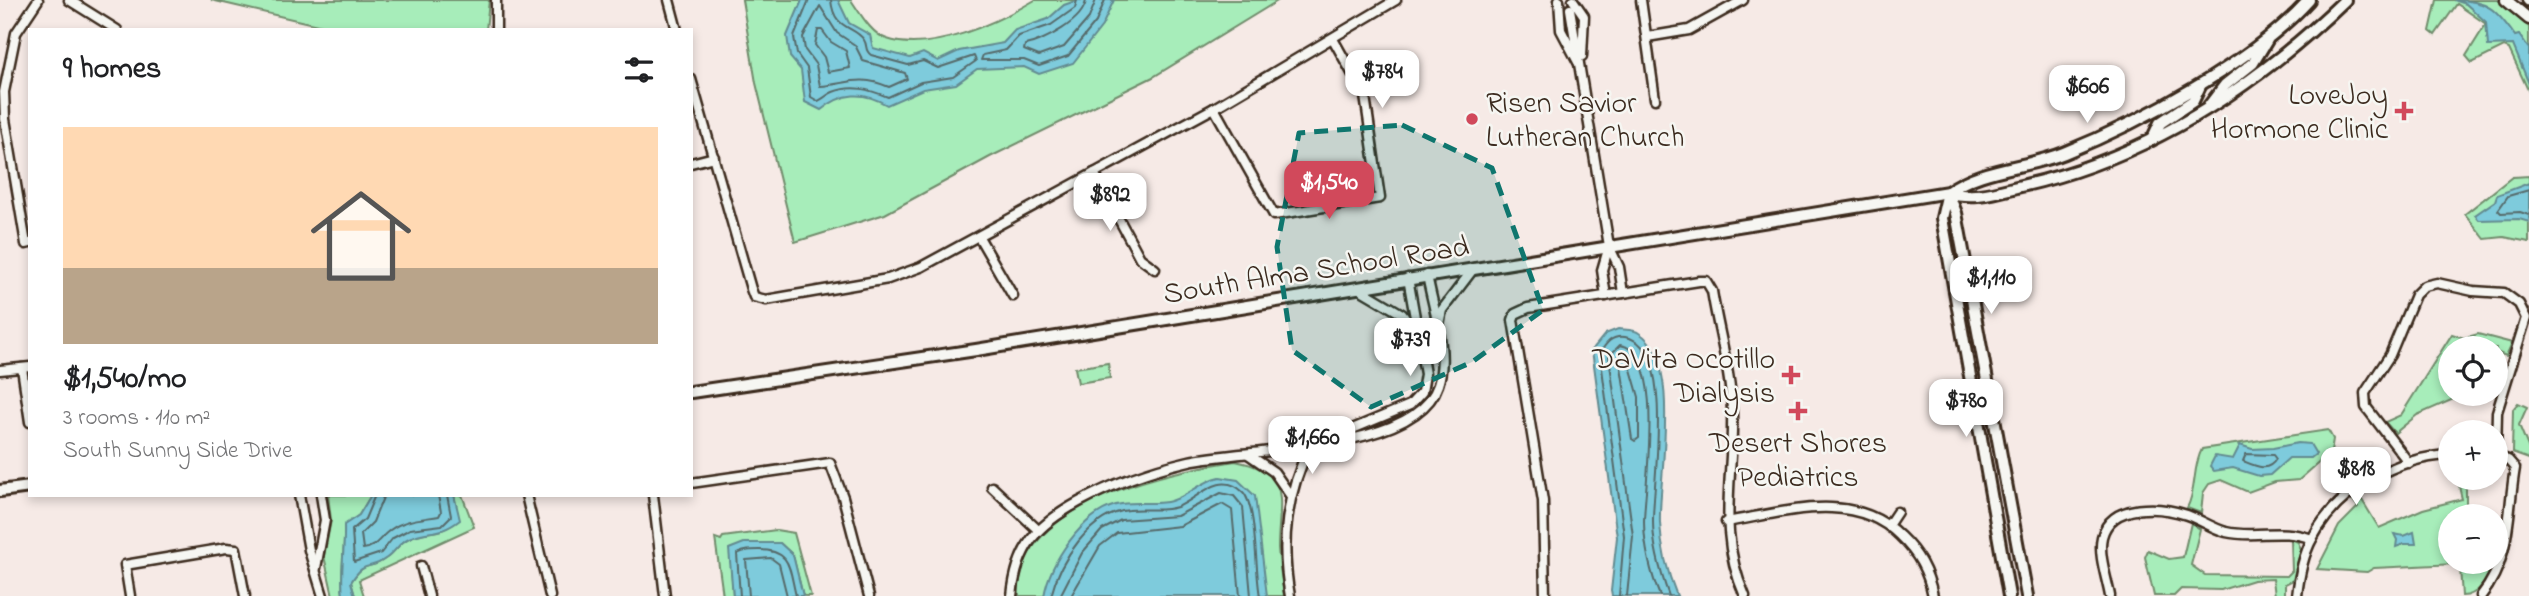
<!DOCTYPE html>
<html lang="en">
<head>
<meta charset="utf-8">
<style>
	:root { --surface:#fff; --page:#f2f2f2; --text:#202124; --muted:#757577; --accent:#d1495b }
	body { margin:0; font-family:"Indie Flower",sans-serif; background:var(--page); color:var(--text); height:100vh; display:flex; flex-direction:column; font-size:26px; white-space:nowrap }
	* { box-sizing:border-box; margin:0 }
	p { font-size:23px; color:var(--muted) }
	.icon { flex:none; width:38px; height:38px; fill:none; stroke:currentColor; stroke-width:2; stroke-linecap:round; stroke-linejoin:round }
	.map { position:relative; flex:1; overflow:hidden }
	.drawer { position:absolute; left:28px; top:28px; width:665px; height:469px; display:flex; flex-direction:column; background:var(--surface); border-radius:0px; box-shadow:0 4px 10px #0003 }
	.drawer>* { flex:none }
	.buttons { position:absolute; left:2438px; top:336px; display:grid; gap:14px }
	.buttons a { display:grid; place-items:center; width:70px; height:70px; border-radius:50%; background:var(--surface); box-shadow:0 4px 10px #0003; font-size:35px }
	.price { position:absolute; translate:-50% -60px; padding:0 16px; border-radius:14px; background:#fff; color:#222; font-size:23px; line-height:46px; filter:drop-shadow(0 2px 4px #0008) }
	.price::after { content:''; position:absolute; left:50%; top:42px; width:21px; height:16px; margin-left:-10px; background:inherit; clip-path:polygon(0 0,100% 0,50% 100%) }
	.price.selected { background:var(--accent); color:#fff }
	ul { padding:0; list-style:none }
	li { display:grid; align-content:center; gap:14px; height:371px; padding:0 35px }
	li span { display:grid; place-items:center; height:217px; border-radius:0px; color:#555 }
	li>.icon { margin-inline-start:auto }
	span .icon { width:126px; height:126px; fill:#fffc; stroke-width:1 }
	li b { font-size:30px }
	h2 { display:flex; justify-content:space-between; align-items:center; height:84px; padding:0 35px; font-size:30px }
	.map>svg:first-child { display:block }
</style>
</head>
<body>
<div class="map">
<svg width="2529" height="596" viewBox="0 0 2529 596">
	<rect width="100%" height="100%" fill="#f6eae6"/>
	<filter id="ink" filterUnits="userSpaceOnUse"><feTurbulence type="fractalNoise" baseFrequency=".0143" numOctaves="2"/><feDisplacementMap in="SourceGraphic" scale="14" xChannelSelector="R" yChannelSelector="G"/><feConvolveMatrix kernelMatrix="1 2 1 2 8 2 1 2 1" color-interpolation-filters="sRGB"/></filter>
	<g filter="url(#ink)">
		<g fill="#a7edba" stroke="#718c6c" stroke-width="2">
			<polygon points="211,0 489,0 486,30 339,30"/>
			<path d="M 742,0 L 851,0 C 860,13 871,34 887,39 C 931,54 998,22 1035,0 L 1279,0 L 1153,77 L 990,157 L 885,214 L 795,242 L 756,83 Z"/>
			<polygon points="2437,0 2498,0 2529,27 2529,92 2509,49 2504,47 2472,63 2466,56 2486,24 2457,4 2435,35 2430,31"/>
			<polygon points="2529,176 2529,242 2504,237 2485,239 2465,214 2512,177"/>
			<polygon points="2452,334 2464,338 2478,334 2512,343 2506,356 2496,352 2496,348 2450,348 2450,394 2458,394 2456,398 2417,415 2395,433 2385,422 2401,415"/>
			<polygon points="1108,363 1110,378 1078,383 1075,368"/>
			<polygon points="2518,403 2527,407 2519,425 2529,449 2529,459 2512,453 2513,409"/>
			<path d="M 2328,430 L 2333,439 L 2331,452 L 2299,480 L 2275,482 L 2248,492 L 2221,480 L 2209,484 L 2203,493 L 2201,513 L 2187,508 C 2197,489 2192,468 2202,449 Z"/>
			<path d="M 1235,461 C 1295,472 1278,503 1278,548 C 1279,563 1282,580 1284,596 L 1019,596 C 1014,503 1167,472 1235,461 Z"/>
			<path d="M 2457,478 L 2466,478 L 2466,516 L 2450,516 L 2450,562 L 2495,565 C 2488,578 2479,596 2462,596 L 2460,568 L 2456,564 L 2374,568 L 2367,572 L 2317,569 L 2339,526 L 2358,507 L 2353,500 L 2359,495 L 2379,528 L 2423,509 L 2462,499 Z"/>
			<path d="M 328,495 L 371,495 L 359,515 L 344,526 C 345,550 340,572 343,596 L 333,596 L 324,556 L 331,520 Z"/>
			<path d="M 454,495 L 462,495 L 474,527 L 359,580 L 364,596 L 355,596 L 351,582 C 365,559 369,571 385,559 C 395,553 398,543 409,538 C 429,529 440,536 459,520 Z"/>
			<polygon points="2191,523 2200,529 2191,565 2205,575 2287,576 2292,571 2291,539 2298,542 2301,549 2293,580 2285,584 2285,596 2275,596 2273,579 2253,580 2221,590 2181,589 2174,596 2154,596 2145,557 2148,550 2169,559 2183,557"/>
			<path d="M 776,530 L 794,533 L 811,596 L 803,596 L 793,555 L 780,543 C 762,543 746,542 730,549 L 733,596 L 723,596 L 715,538 L 721,540 L 723,537 Z"/>
		</g>
		<g fill="#7ecbdc" stroke="#638b90" stroke-width="2">
			<path d="M 802,0 L 838,0 L 849,23 L 870,35 L 873,48 L 910,58 L 923,53 L 938,61 L 959,51 L 1003,43 L 1015,30 L 1048,19 L 1064,5 L 1078,0 L 1114,0 L 1102,26 L 1073,63 L 1039,74 L 1024,67 L 977,69 L 956,84 L 923,89 L 887,105 C 863,91 843,92 821,110 L 805,102 L 801,70 L 790,57 L 787,36 Z"/>
			<path d="M 2454,0 C 2487,0 2496,9 2515,36 L 2519,35 L 2529,49 L 2529,84 L 2513,45 L 2488,46 L 2486,22 L 2466,4 Z"/>
			<polygon points="2529,183 2529,222 2519,219 2479,220 2475,215 2495,201 2497,195"/>
			<path d="M 1618,329 C 1624,330 1634,329 1639,333 C 1683,359 1658,481 1660,523 C 1661,547 1668,574 1677,596 L 1612,596 L 1611,591 L 1617,537 L 1592,350 L 1605,334 Z"/>
			<polygon points="2298,443 2310,444 2316,454 2311,458 2289,458 2270,475 2259,476 2233,468 2214,471 2210,466 2215,456 2233,459 2240,445 2252,449 2273,448"/>
			<path d="M 1220,477 L 1238,480 L 1255,496 L 1267,596 L 1044,596 C 1050,562 1082,514 1116,505 C 1134,500 1154,506 1171,501 C 1189,496 1201,481 1220,477 Z"/>
			<path d="M 371,495 L 454,495 L 460,520 C 438,537 430,528 409,538 C 398,543 395,553 385,559 C 369,571 365,559 351,582 L 355,596 L 343,596 C 340,572 345,550 344,525 L 359,515 Z"/>
			<polygon points="2414,532 2416,544 2404,544 2396,547 2397,540 2394,534 2404,536"/>
			<polygon points="744,543 780,543 793,555 803,596 733,596 729,549"/>
		</g>
		<g fill="none" stroke-linecap="round" stroke-linejoin="round">
			<g stroke="#566a6a" stroke-width="2">
				<path d="M 809,0 L 794,37 L 797,54 L 807,68 L 811,97 L 818,101 C 823,99 828,94 833,92 C 853,84 870,90 888,97 L 921,82 L 953,77 L 976,61 L 974,56 L 938,68 L 923,61 L 908,65 L 871,55 C 864,50 868,46 864,40 C 854,25 834,31 831,0"/>
				<polyline points="1077,0 1075,8 1051,25 1019,36 1006,50 983,55 981,60 1024,60 1039,66 1068,56 1096,22 1105,0"/>
				<path d="M 1086,0 C 1084,21 1044,41 1025,45 L 1024,50 L 1039,56 L 1064,47 L 1089,18 L 1096,0"/>
				<path d="M 820,6 L 837,33 L 855,45 L 863,61 L 905,73 L 907,79 L 889,87 C 859,74 848,84 820,86 L 816,65 L 805,50 L 803,37 Z"/>
				<polygon points="818,30 822,30 831,42 846,51 850,68 828,72 824,57 815,45"/>
				<polyline points="2529,190 2508,196 2498,210 2501,213 2520,212 2529,215"/>
				<polygon points="1624,356 1628,359 1639,397 1639,438 1635,441 1632,439 1620,360"/>
				<path d="M 2246,454 L 2273,455 L 2276,459 C 2268,473 2255,466 2243,461 Z"/>
				<polyline points="375,495 365,519 352,530 354,562 381,553 393,538 410,529 442,525 451,516 447,495"/>
				<path d="M 384,495 L 373,522 L 361,534 L 363,549 C 377,547 379,538 390,530 C 405,519 422,519 439,516 L 441,512 L 438,495"/>
				<path d="M 740,596 L 737,554 C 745,550 751,550 759,550 C 792,550 789,569 796,596"/>
				<polyline points="749,596 746,560 771,558 779,564 787,596"/>
				<path d="M 1051,596 C 1060,560 1090,514 1129,510 C 1145,508 1162,512 1177,507 C 1198,499 1220,469 1243,492 C 1257,506 1255,572 1260,596"/>
				<polyline points="1060,596 1082,553 1102,530 1121,520 1177,516 1221,493 1234,496 1243,507 1251,596"/>
				<polyline points="1071,596 1100,546 1117,533 1180,526 1222,504 1232,510 1240,596"/>
				<path d="M 1619,596 L 1624,536 L 1600,353 C 1606,343 1612,335 1625,337 C 1677,344 1652,486 1653,522 C 1653,546 1661,574 1669,596"/>
				<path d="M 1627,596 L 1633,536 L 1609,356 L 1620,345 C 1667,351 1644,488 1644,522 C 1644,545 1651,575 1660,596"/>
			</g>
			<defs>
				<g id="minor">
					<polyline points="69,0 117,30"/>
					<polyline points="669,0 677,30"/>
					<polyline points="1559,0 1561,30 1578,62"/>
					<polyline points="1573,0 1584,16 1582,56"/>
					<polyline points="1641,0 1655,99"/>
					<polyline points="1570,9 1609,246 1619,267 1623,293"/>
					<polyline points="496,30 496,0"/>
					<polyline points="1647,37 1689,30 1743,0"/>
					<polyline points="691,79 751,289 754,297 766,300 888,279 921,267 1214,108 1396,0"/>
					<polyline points="1214,108 1274,215 1380,198 1365,96 1333,39"/>
					<polyline points="691,163 714,157"/>
					<polyline points="1094,173 1140,258 1155,269"/>
					<polyline points="979,237 1013,296"/>
					<polyline points="30,243 26,244 5,119 4,92 16,33 38,0"/>
					<polyline points="1358,288 1402,314 1419,337 1437,334 1442,310 1474,268"/>
					<polyline points="1606,296 1602,270 1609,246"/>
					<polyline points="22,368 30,422"/>
					<polyline points="0,370 30,367"/>
					<polyline points="1341,439 1350,430 1410,405 1422,392 1425,374 1408,278"/>
					<polyline points="1248,454 1274,472 1290,495"/>
					<polyline points="2409,463 2366,407 2365,393 2390,355 2415,295 2424,286 2437,283 2473,291 2504,293 2519,304 2526,318 2497,412 2496,456"/>
					<polyline points="691,483 830,463 843,497 869,596"/>
					<polyline points="992,487 1037,529"/>
					<polyline points="299,495 309,550 323,596"/>
					<polyline points="526,495 550,596"/>
					<polyline points="653,495 665,596"/>
					<path d="M 1726,522 C 1783,513 1854,489 1900,536 C 1918,553 1928,571 1933,596"/>
					<polyline points="1889,524 1897,512"/>
					<polyline points="421,566 429,596"/>
					<polyline points="316,568 325,520 321,495"/>
					<polyline points="130,596 125,565 226,548 236,549 245,596"/>
					<path d="M 1012,596 C 1017,546 1037,525 1079,502 C 1114,483 1150,470 1189,461 C 1248,448 1416,453 1438,385 C 1449,353 1433,308 1427,275"/>
					<path d="M 1290,596 C 1280,542 1286,495 1310,446"/>
					<path d="M 1545,596 L 1543,501 L 1513,320 L 1515,314 L 1528,308 L 1699,281 L 1706,281 L 1712,291 C 1718,330 1731,373 1732,412 C 1734,479 1716,531 1745,596"/>
					<path d="M 2110,596 C 2107,579 2098,554 2102,537 C 2111,502 2161,506 2187,515 C 2201,520 2212,528 2226,532 C 2256,539 2281,527 2312,539"/>
					<path d="M 2297,596 C 2299,577 2303,556 2312,539 C 2337,490 2397,457 2450,455"/>
					<path d="M 2481,596 C 2512,557 2507,514 2515,468 L 2508,460 L 2496,456"/>
				</g>
				<g id="tertiary">
					<polyline points="2506,0 2529,19"/>
					<polyline points="2528,0 2529,1"/>
				</g>
				<g id="secondary">
					<polyline points="2209,106 2225,85 2253,63 2267,40"/>
					<polyline points="2152,140 2160,123 2193,101 2200,86"/>
					<path d="M 1948,192 C 1973,200 1996,192 2021,186 C 2146,158 2254,88 2345,0"/>
					<polyline points="1948,192 1956,213 2027,596"/>
					<polyline points="1948,192 1942,218 2009,596"/>
					<path d="M 691,392 L 976,350 L 1948,192 C 1980,168 2027,168 2064,153 C 2141,122 2253,62 2309,0"/>
					<polyline points="0,491 30,487"/>
				</g>
			</defs>
			<use href="#minor" stroke="#3b2a1e" stroke-width="13"/>
			<use href="#tertiary" stroke="#3b2a1e" stroke-width="15"/>
			<use href="#secondary" stroke="#3b2a1e" stroke-width="16"/>
			<use href="#minor" stroke="#f6f6f2" stroke-width="8"/>
			<use href="#tertiary" stroke="#f6f6f2" stroke-width="10"/>
			<use href="#secondary" stroke="#f6f6f2" stroke-width="10"/>
		</g>
	</g>
	<path fill="#0f766e" fill-opacity="0.2" stroke="#0f766e" stroke-width="5" stroke-dasharray="14 9" stroke-linejoin="round" d="M 1402,125 L 1492,168 L 1543,310 L 1472,362 L 1371,407 L 1292,350 L 1277,247 L 1299,133 Z"/>
	<g fill="#d1495b" stroke="#f6f6f2" stroke-width="2.5">
		<path d="M2400.5 100.5h7v7h7v7h-7v7h-7v-7h-7v-7h7z"/>
		<circle cx="1472" cy="119" r="7"/>
		<path d="M1787.5 364.5h7v7h7v7h-7v7h-7v-7h-7v-7h7z"/>
		<path d="M1794.5 400.5h7v7h7v7h-7v7h-7v-7h-7v-7h7z"/>
	</g>
	<g text-anchor="middle" stroke-width="5" stroke-linejoin="round" paint-order="stroke">
		<g font-size="30" fill="#3b2a1e" stroke="#f6f6f2" text-anchor="end">
			<text x="2388" y="104">LoveJoy<tspan x="2388" dy="34">Hormone Clinic</tspan></text>
			<text x="1486" y="112" text-anchor="start">Risen Savior<tspan x="1486" dy="34">Lutheran Church</tspan></text>
			<text x="1775" y="368">DaVita Ocotillo<tspan x="1775" dy="34">Dialysis</tspan></text>
			<text x="1798" y="452" text-anchor="middle">Desert Shores<tspan x="1798" dy="34">Pediatrics</tspan></text>
		</g>
		<g font-size="30" fill="#3b2a1e" stroke="#f6f6f2">
			<text transform="translate(1316 269) rotate(-9)" y="10">South Alma School Road</text>
		</g>
	</g>
</svg>
<div class="buttons">
<a><svg class="icon" aria-label="locate" viewBox="0 0 24 24"><circle cx="12" cy="12" r="6"/><path d="M12 2v4M12 18v4M2 12h4M18 12h4"/></svg></a>
<a>+</a>
<a>−</a>
</div>
<b class="price" style="left:1382px;top:110px">$784</b>
<b class="price" style="left:2087px;top:125px">$606</b>
<b class="price selected" style="left:1329px;top:221px">$1,540</b>
<b class="price" style="left:1110px;top:233px">$892</b>
<b class="price" style="left:1991px;top:316px">$1,110</b>
<b class="price" style="left:1410px;top:378px">$739</b>
<b class="price" style="left:1966px;top:439px">$780</b>
<b class="price" style="left:1312px;top:476px">$1,660</b>
<b class="price" style="left:2356px;top:507px">$818</b>
<section class="drawer">
<h2>9 homes<svg class="icon" aria-label="filters" viewBox="0 0 24 24"><path d="M4 7h16M4 17h16"/><circle cx="9" cy="7" r="2"/><circle cx="15" cy="17" r="2"/></svg></h2>
<ul>
<li><span style="background:linear-gradient(#ffd9b3 65%,#b9a48a 0)"><svg class="icon" aria-label="home" viewBox="0 0 24 24"><path d="M3 11l9-7 9 7M6 9v11h12V9"/></svg></span><div><b>$1,540/mo</b><p>3 rooms · 110 m²</p><p>South Sunny Side Drive</p></div></li>
</ul>
</section>
</div>
</body>
</html>
